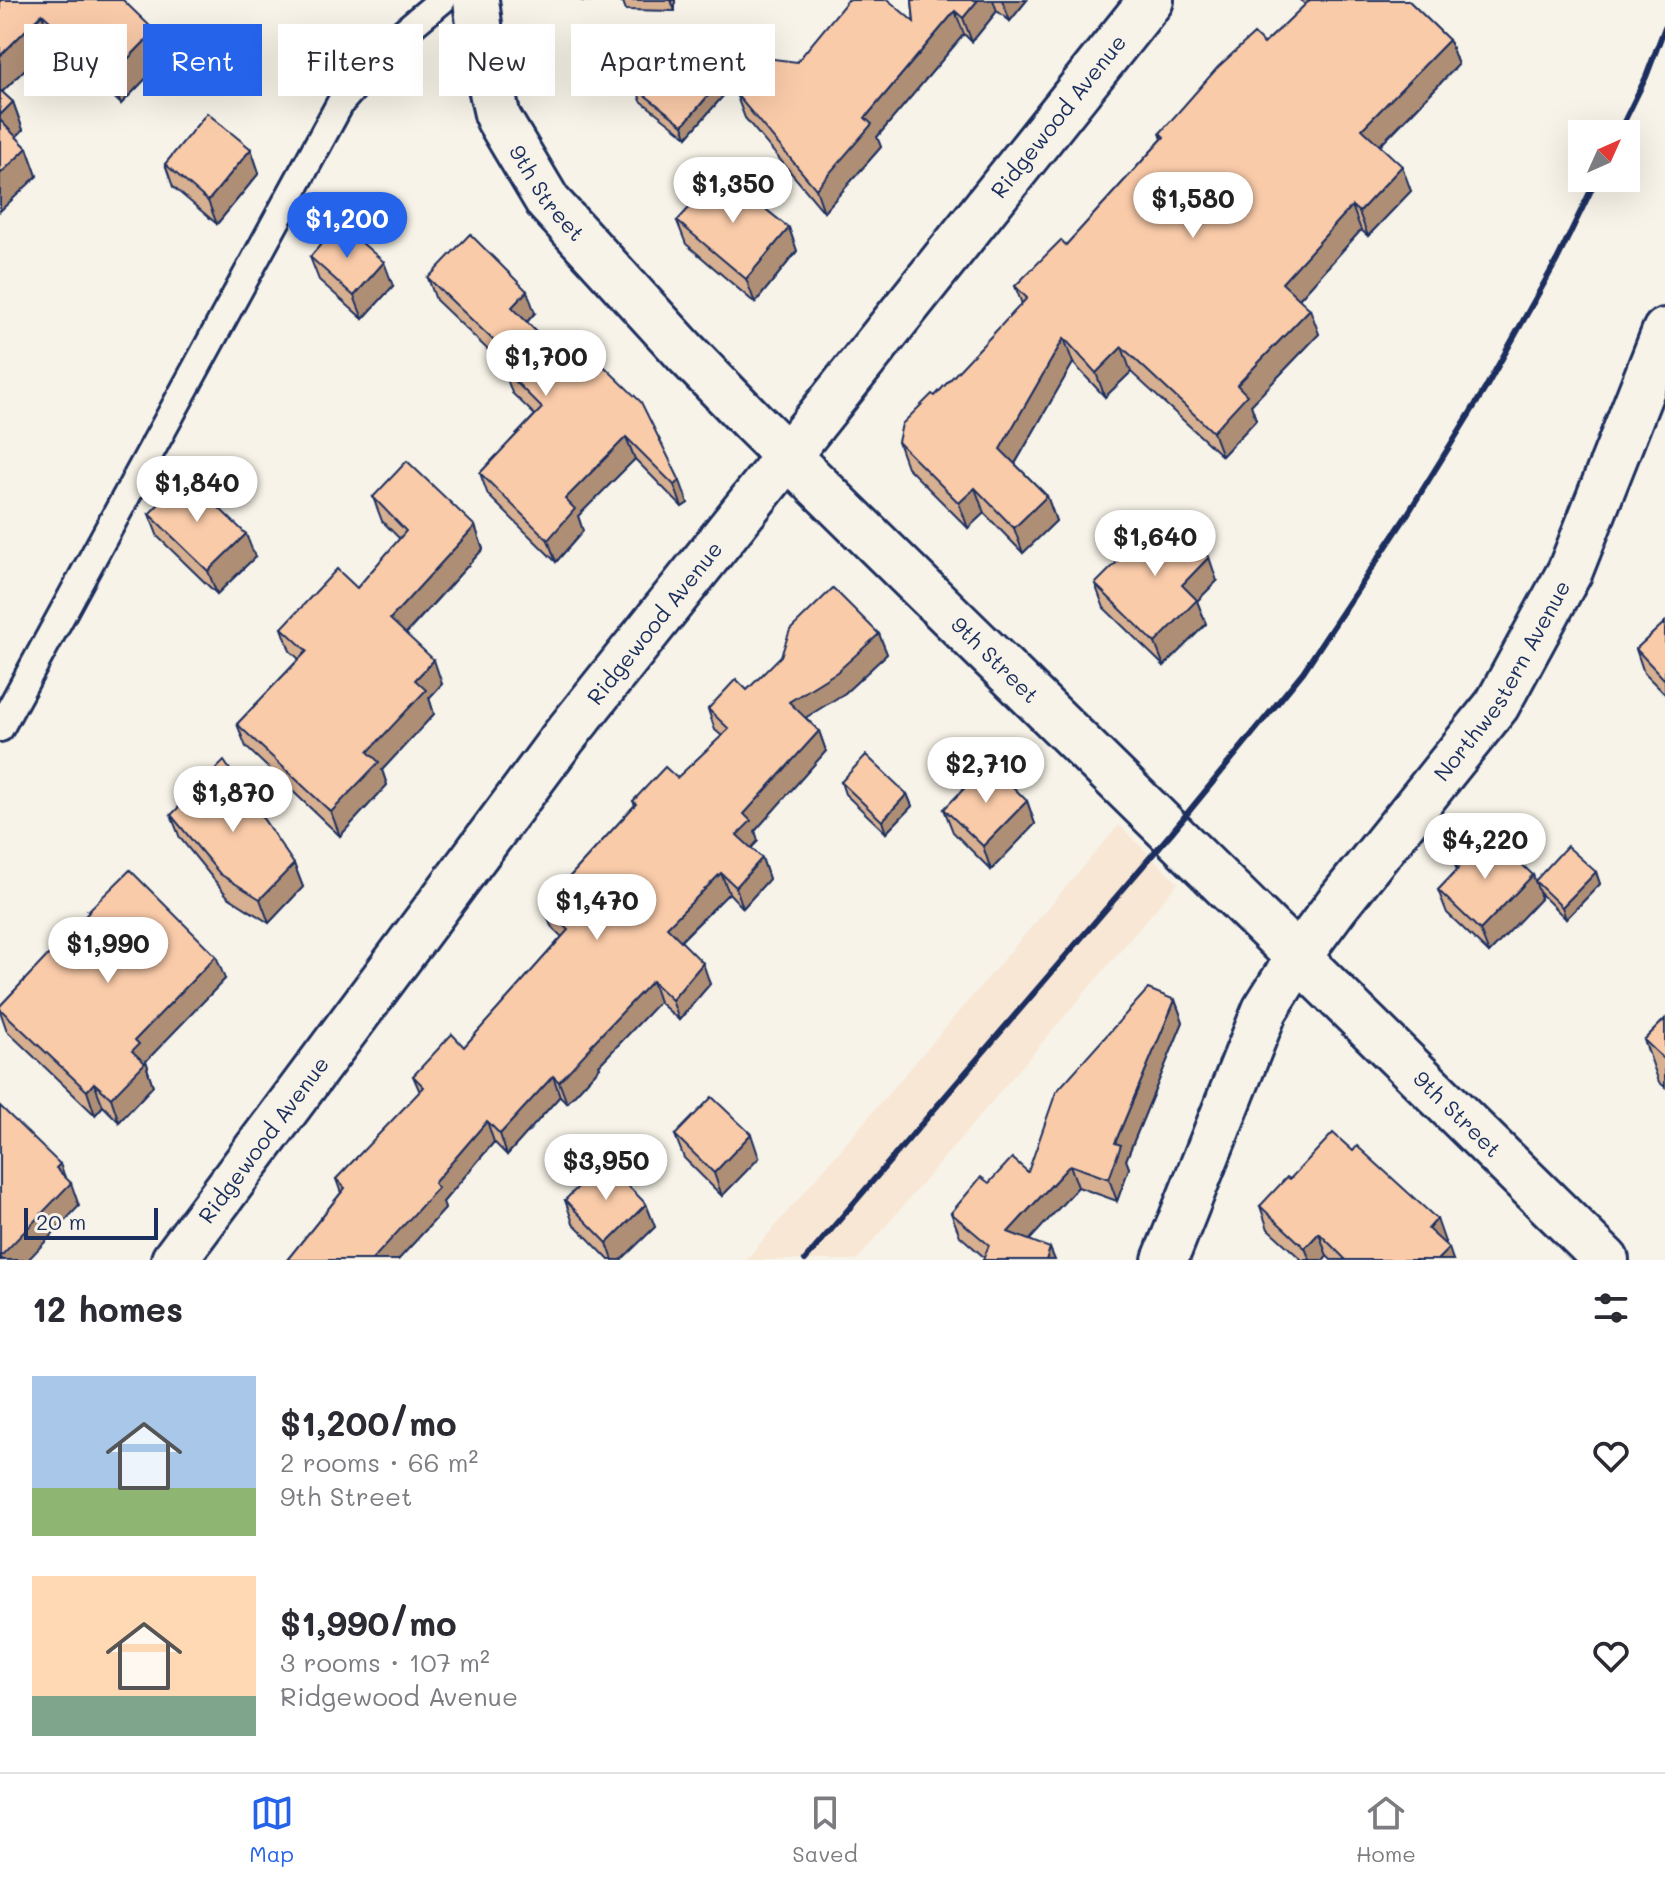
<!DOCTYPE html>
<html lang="en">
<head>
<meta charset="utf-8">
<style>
	:root { --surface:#fff; --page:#f7f7f7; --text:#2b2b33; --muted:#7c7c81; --line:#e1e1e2; --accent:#2563eb }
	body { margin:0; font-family:Mali,sans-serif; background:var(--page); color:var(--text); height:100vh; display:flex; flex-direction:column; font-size:30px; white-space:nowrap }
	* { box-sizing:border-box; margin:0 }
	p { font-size:26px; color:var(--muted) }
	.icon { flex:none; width:44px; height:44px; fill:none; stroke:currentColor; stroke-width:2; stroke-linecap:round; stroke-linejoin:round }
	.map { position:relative; height:1260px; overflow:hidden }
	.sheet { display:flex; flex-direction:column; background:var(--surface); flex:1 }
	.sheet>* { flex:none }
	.banner { position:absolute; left:24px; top:24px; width:800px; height:72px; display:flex; gap:16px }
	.needle { width:52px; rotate:45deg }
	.controls { position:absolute; left:1568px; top:120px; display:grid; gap:16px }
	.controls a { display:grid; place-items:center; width:72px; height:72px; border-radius:0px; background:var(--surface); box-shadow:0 8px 32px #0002; font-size:40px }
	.scale { position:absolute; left:24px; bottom:20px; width:134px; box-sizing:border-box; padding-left:8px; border:4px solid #1b2f5e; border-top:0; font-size:22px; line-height:28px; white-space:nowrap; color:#1b2f5e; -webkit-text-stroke:6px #f7f3e8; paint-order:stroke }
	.price { position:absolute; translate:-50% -68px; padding:0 18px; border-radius:28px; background:#fff; color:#222; font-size:26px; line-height:52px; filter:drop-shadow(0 2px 4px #0008) }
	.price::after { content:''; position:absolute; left:50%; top:48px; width:24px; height:18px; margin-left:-12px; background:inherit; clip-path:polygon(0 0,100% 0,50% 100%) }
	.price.active { background:var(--accent); color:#fff }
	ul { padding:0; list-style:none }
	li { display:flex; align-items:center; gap:24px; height:200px; padding:0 32px }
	li span { display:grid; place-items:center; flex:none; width:224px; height:160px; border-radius:0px; color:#555 }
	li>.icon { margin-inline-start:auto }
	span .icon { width:96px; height:96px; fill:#fffc; stroke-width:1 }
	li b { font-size:34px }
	h2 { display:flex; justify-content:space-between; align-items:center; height:96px; padding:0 32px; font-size:34px }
	.pill { padding:0 28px; border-radius:0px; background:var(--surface); box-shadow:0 8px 32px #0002; font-size:28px; line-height:72px }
	.pill.active { background:var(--accent); color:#fff }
	.menu { display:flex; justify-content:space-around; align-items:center; height:112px; border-top:2px solid var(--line); background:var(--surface); font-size:22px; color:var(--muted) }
	.menu a { display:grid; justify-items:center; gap:4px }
	.menu .active { color:var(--accent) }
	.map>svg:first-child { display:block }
</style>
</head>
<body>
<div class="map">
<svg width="1665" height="1260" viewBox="0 0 1665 1260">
	<rect width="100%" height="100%" fill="#f7f3e8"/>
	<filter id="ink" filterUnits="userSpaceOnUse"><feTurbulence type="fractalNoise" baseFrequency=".0125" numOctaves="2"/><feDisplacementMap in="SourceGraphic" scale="16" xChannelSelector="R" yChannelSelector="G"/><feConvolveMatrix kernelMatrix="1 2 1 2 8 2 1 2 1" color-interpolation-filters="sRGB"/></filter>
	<g filter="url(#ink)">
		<polygon fill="#f8e7d5" points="1119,825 1178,883 857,1260 746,1260"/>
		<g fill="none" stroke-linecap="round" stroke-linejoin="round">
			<defs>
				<polyline id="lane" points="0,728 341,102 400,35 442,0"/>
				<g id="street">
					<path id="s1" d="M 476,0 L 482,48 L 498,118 L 548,202 L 684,351 L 753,422 L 1606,1260"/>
					<path id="s2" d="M 174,1260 L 563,738 L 1151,0"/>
				</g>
				<g id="secondary">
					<path id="s3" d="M 1165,1260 L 1265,1010 L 1299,956 L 1336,906 L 1497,705 L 1570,571 L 1665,331"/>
				</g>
			</defs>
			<use href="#lane" stroke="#1b2f5e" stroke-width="32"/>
			<use href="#street" stroke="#1b2f5e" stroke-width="50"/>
			<use href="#secondary" stroke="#1b2f5e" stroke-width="50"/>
			<use href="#lane" stroke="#f7f3e8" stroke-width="26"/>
			<use href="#street" stroke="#f7f3e8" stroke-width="44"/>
			<use href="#secondary" stroke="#f7f3e8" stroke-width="44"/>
			<g stroke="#1b2f5e" stroke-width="6">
				<polyline points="1618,134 1646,77 1665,27"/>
				<polyline points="805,1260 1172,832 1303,672 1407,515 1485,389 1557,260 1597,178"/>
			</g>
		</g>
		<g fill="#d7af91" stroke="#1b2f5e" stroke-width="2">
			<polygon points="0,0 165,59 121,104 64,49 62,51 52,42 2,92 13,102 23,130 16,137 27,148 37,176 0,211"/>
			<polygon points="581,0 675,0 675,11 626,10 623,2 582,1"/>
			<polygon points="912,0 1027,0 1010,21 997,11 972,42 964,34 877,137 881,147 824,212 745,118 736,94 797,62 914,22"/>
			<polygon points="1301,0 1408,0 1449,40 1458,65 1380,146 1411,191 1368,236 1361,230 1299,299 1319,334 1251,405 1256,420 1222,456 1131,372 1105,397 1073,363 1015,464 1047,496 1056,521 1023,553 984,513 968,528 907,467 898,442 935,396 1022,304 1015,286 1066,245 1162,139 1160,133 1264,44 1305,5"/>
			<polygon points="637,89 723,96 687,137 641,101"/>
			<polygon points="251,149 259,173 217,224 173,187 165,164"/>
			<polygon points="677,221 789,228 797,251 755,303 686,244"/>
			<polygon points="310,257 393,286 363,319 319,280"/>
			<polygon points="428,278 535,313 527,322 568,364 584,347 688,503 682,507 635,459 578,516 583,531 556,562 488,495 480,473 535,415 512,393 504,370 507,368 436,300"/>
			<polygon points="373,497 475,526 483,549 406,634 442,684 429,698 434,714 382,770 387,785 340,836 246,747 237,724 299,659 290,651 282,628 357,588 400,539 382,521"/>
			<polygon points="149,514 255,557 217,594 158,537"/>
			<polygon points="1217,581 1197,601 1206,624 1164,666 1104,608 1095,584"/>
			<polygon points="1665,622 1665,694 1644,673 1636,649"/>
			<polygon points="879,634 887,654 845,693 805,717 819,731 826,751 755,831 758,841 751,848 762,858 769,879 743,908 729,893 681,941 710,984 679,1020 659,1002 599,1065 600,1067 567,1103 560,1096 507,1155 494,1142 443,1202 445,1209 398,1260 287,1260 341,1193 336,1179 420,1092 413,1076 464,1047 562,937 551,926 543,906 635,805 633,801 677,778 722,736 715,730 708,709 747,690"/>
			<polygon points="841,782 907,794 912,806 886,833 845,794"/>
			<polygon points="1027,801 1035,824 991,870 953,832 944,809"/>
			<polygon points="171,815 294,864 303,887 269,923 228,897 180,838"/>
			<polygon points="1455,865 1533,875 1535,881 1596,872 1600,884 1566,919 1540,893 1541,898 1489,953 1447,913 1438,890 1457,870"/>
			<polygon points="88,911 225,979 146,1061 148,1067 147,1068 153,1086 119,1122 103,1106 95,1115 7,1031 0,1011 0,1006 89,913"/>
			<polygon points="1175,1000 1183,1022 1126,1160 1129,1168 1117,1201 1078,1187 1029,1240 984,1257 960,1236 951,1213 989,1183 1028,1172"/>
			<polygon points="1665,1019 1665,1087 1659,1082 1644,1040"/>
			<polygon points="675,1135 759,1158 722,1196 684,1158"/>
			<polygon points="565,1200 646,1204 655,1227 621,1260 609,1260 573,1223"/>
			<polygon points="1260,1206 1445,1242 1444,1244 1453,1260 1331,1260 1327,1256 1324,1260 1302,1260 1268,1229"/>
		</g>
		<g fill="#af8e76" stroke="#1b2f5e" stroke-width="2">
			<polygon points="671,0 675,0 675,11"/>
			<polygon points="978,0 993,0 997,11 972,42 963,18"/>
			<polygon points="1002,0 1027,0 1010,21"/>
			<polygon points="955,11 964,34 877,137 881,147 824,212 816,189 865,118"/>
			<polygon points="42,14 52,42 0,94 0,56"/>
			<polygon points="54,22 64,49 62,51 52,23"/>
			<polygon points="155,31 165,59 121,104 110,77"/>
			<polygon points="1449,40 1458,65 1371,154 1362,129"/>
			<polygon points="718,84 723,96 687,137 683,125"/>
			<polygon points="13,102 23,130 7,145 0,125 0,115"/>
			<polygon points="27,148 37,176 0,211 0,174"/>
			<polygon points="251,149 259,173 217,224 208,201"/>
			<polygon points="1402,166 1411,191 1368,236 1359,212"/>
			<polygon points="1352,206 1361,230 1291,308 1282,283"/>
			<polygon points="789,228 797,251 755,303 746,279"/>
			<polygon points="384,262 393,286 363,319 354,296"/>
			<polygon points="527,291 535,313 520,329 512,307"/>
			<polygon points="1310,309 1319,334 1251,405 1256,420 1222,456 1213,432 1237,385"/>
			<polygon points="1064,338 1073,363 1009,474 1000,449"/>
			<polygon points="1122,347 1131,372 1105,397 1096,373"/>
			<polygon points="626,437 635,459 578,516 583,531 556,562 548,540 565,499"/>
			<polygon points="680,481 688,503 682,507 674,485"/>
			<polygon points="975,488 984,513 968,528 959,503"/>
			<polygon points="1047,496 1056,521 1023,553 1014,528"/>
			<polygon points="475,526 483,549 398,642 390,619"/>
			<polygon points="246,534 255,557 217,594 208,571"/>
			<polygon points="1209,557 1217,581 1197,601 1206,624 1164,666 1155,643 1182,585"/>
			<polygon points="879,634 887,654 845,693 797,723 789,702"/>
			<polygon points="434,660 442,684 429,698 434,714 382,770 387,785 340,836 331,812 368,752 415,680"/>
			<polygon points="819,731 826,751 755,831 758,841 745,855 737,835 744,814"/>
			<polygon points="907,794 912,806 886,833 882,821"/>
			<polygon points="1027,801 1035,824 991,870 983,846"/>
			<polygon points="762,858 769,879 743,908 736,887"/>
			<polygon points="294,864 303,887 269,923 260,899"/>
			<polygon points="1596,872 1600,884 1566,919 1562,907"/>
			<polygon points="721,873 729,893 674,947 667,927"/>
			<polygon points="1533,875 1541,898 1489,953 1480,930"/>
			<polygon points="216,956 225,979 146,1061 148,1067 147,1068 153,1086 119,1122 111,1098 135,1040"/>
			<polygon points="703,963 710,984 679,1020 672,1000"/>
			<polygon points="652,981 659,1002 599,1065 600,1067 567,1103 559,1082 591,1045"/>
			<polygon points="1175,1000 1183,1022 1126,1160 1129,1168 1117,1201 1109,1179 1115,1143"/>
			<polygon points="553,1076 560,1096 507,1155 500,1134"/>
			<polygon points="94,1083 103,1106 95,1115 87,1091"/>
			<polygon points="487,1121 494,1142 443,1202 445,1209 398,1260 372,1260 434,1183"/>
			<polygon points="751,1134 759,1158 722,1196 714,1173"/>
			<polygon points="60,1164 68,1185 71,1183 79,1206 28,1260 2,1260 0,1257 56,1168"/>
			<polygon points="1070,1165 1078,1187 1016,1255 1008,1232"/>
			<polygon points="646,1204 655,1227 621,1260 613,1260 607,1243"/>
			<polygon points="1437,1219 1445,1242 1437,1252 1428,1229"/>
			<polygon points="1319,1233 1327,1256 1324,1260 1310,1260 1305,1248"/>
			<polygon points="1050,1248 1055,1260 1046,1260"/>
			<polygon points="1449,1248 1453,1260 1437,1260"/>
		</g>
		<g fill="#facba9" stroke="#1b2f5e" stroke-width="2">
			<polygon points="0,0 123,0 155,31 110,77 54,22 52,23 42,14 0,56"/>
			<polygon points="848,0 888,0 914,22 912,0 978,0 963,18 955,11 865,118 872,124 816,189 736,94 766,58 797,62"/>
			<polygon points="1310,0 1408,0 1449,40 1362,129 1402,166 1359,212 1352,206 1282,283 1310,309 1237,385 1247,395 1213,432 1122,347 1096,373 1064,338 1000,449 1047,496 1014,528 975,488 959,503 898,442 902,424 932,394 935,396 1027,298 1015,286 1061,240 1066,245 1164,137 1160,133 1218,67 1254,34 1264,44"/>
			<polygon points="673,46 718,84 683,125 637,89"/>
			<polygon points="0,90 13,102 0,115"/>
			<polygon points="207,113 251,149 208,201 165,164"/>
			<polygon points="0,120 27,148 0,174"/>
			<polygon points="721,173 789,228 746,279 677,221"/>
			<polygon points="339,223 384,262 354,296 310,257"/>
			<polygon points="470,234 527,291 512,307 568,364 584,347 641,402 680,481 674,485 626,437 565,499 575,509 548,540 480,473 542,408 504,370 514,360 428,278"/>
			<polygon points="407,461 475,526 390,619 434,660 415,680 426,690 368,752 379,762 331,812 237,724 307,651 282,628 337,569 357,588 406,531 373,497"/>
			<polygon points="186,476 246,534 208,571 149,514"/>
			<polygon points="1165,514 1209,557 1182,585 1197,600 1155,643 1095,584"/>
			<polygon points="833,588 879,634 837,672 789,702 819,731 744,814 751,821 737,835 762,858 736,887 721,873 667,927 703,963 672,1000 652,981 591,1045 592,1046 559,1082 553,1076 500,1134 487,1121 434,1183 438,1188 372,1260 287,1260 345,1188 336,1179 424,1087 413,1076 452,1034 464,1047 568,930 543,906 636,804 633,801 665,767 677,778 729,729 708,709 736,679 747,690 781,656 790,630"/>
			<polygon points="1665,622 1665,680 1636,649"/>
			<polygon points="866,755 907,794 882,821 841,782"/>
			<polygon points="224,761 294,864 260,899 220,874 171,815"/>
			<polygon points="989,763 1027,801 983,846 944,809"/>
			<polygon points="1487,831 1533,875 1480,930 1438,890 1459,868 1455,865"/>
			<polygon points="1567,846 1596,872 1562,907 1535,881"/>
			<polygon points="130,870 216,956 135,1040 139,1044 132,1051 145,1063 111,1098 94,1083 87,1091 0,1009 0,1006 89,912 88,911"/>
			<polygon points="1148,989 1175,1000 1115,1143 1121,1145 1109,1179 1070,1165 1008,1232 1050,1248 1046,1260 983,1260 989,1245 951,1213 981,1177 989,1183 1012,1158 1028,1172 1056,1092"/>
			<polygon points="1665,1019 1665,1060 1644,1040"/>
			<polygon points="712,1097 751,1134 714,1173 675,1135"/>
			<polygon points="0,1106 60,1164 56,1168 71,1183 0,1257 3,1260 0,1260"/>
			<polygon points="1333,1133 1353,1151 1357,1146 1437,1219 1428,1229 1449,1248 1437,1260 1346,1260 1319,1233 1305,1248 1260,1206 1287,1177 1290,1179"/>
			<polygon points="604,1161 646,1204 607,1243 565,1200"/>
		</g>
	</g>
	<g text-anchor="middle" stroke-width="6" stroke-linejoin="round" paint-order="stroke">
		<g font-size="22" fill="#1b2f5e" stroke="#f7f3e8">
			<text dy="8" stroke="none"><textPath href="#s2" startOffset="1446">Ridgewood Avenue</textPath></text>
			<text dy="8" stroke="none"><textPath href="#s1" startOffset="210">9th Street</textPath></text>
			<text dy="8" stroke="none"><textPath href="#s2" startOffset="798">Ridgewood Avenue</textPath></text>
			<text dy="8" stroke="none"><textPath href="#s1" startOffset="858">9th Street</textPath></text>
			<text dy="8" stroke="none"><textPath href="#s3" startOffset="676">Northwestern Avenue</textPath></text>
			<text dy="8" stroke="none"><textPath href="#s1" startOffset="1506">9th Street</textPath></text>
			<text dy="8" stroke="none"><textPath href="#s2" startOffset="150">Ridgewood Avenue</textPath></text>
		</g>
	</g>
</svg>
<div class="controls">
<a><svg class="needle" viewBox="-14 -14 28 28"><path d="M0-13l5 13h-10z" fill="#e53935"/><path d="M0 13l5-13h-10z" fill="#7c7c81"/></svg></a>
</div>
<div class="scale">20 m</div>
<b class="price" style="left:733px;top:225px">$1,350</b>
<b class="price" style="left:1193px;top:240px">$1,580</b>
<b class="price active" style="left:347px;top:260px">$1,200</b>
<b class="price" style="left:546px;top:398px">$1,700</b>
<b class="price" style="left:197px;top:524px">$1,840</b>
<b class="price" style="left:1155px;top:578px">$1,640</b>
<b class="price" style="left:986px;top:805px">$2,710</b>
<b class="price" style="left:233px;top:834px">$1,870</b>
<b class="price" style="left:1485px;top:881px">$4,220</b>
<b class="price" style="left:597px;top:942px">$1,470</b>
<b class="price" style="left:108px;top:985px">$1,990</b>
<b class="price" style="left:606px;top:1202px">$3,950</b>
<div class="banner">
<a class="pill">Buy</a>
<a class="pill active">Rent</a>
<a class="pill">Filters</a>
<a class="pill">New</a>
<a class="pill">Apartment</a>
</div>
</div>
<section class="sheet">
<h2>12 homes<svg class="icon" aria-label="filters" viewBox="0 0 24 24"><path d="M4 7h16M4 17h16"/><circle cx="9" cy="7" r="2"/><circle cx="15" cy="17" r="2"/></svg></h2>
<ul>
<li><span style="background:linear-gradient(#a9c7e8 70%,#8fb573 0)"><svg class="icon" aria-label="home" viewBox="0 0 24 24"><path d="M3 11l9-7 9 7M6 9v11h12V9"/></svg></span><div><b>$1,200/mo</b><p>2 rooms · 66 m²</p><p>9th Street</p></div><svg class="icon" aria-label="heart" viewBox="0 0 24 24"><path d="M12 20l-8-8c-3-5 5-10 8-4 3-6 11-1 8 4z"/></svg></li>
<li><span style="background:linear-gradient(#ffd9b3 75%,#7fa58c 0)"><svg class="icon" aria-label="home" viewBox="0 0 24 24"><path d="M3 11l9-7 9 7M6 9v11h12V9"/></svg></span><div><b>$1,990/mo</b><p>3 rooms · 107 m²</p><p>Ridgewood Avenue</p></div><svg class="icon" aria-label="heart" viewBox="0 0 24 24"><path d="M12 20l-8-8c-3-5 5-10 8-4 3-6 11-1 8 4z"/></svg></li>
</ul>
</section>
<nav class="menu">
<a class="active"><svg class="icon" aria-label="map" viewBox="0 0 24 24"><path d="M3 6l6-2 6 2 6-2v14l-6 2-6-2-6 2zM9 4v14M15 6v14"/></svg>Map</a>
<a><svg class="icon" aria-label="saved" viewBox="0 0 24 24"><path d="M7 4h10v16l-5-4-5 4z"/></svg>Saved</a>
<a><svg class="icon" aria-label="home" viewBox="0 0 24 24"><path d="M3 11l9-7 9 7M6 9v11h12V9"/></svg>Home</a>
</nav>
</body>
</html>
